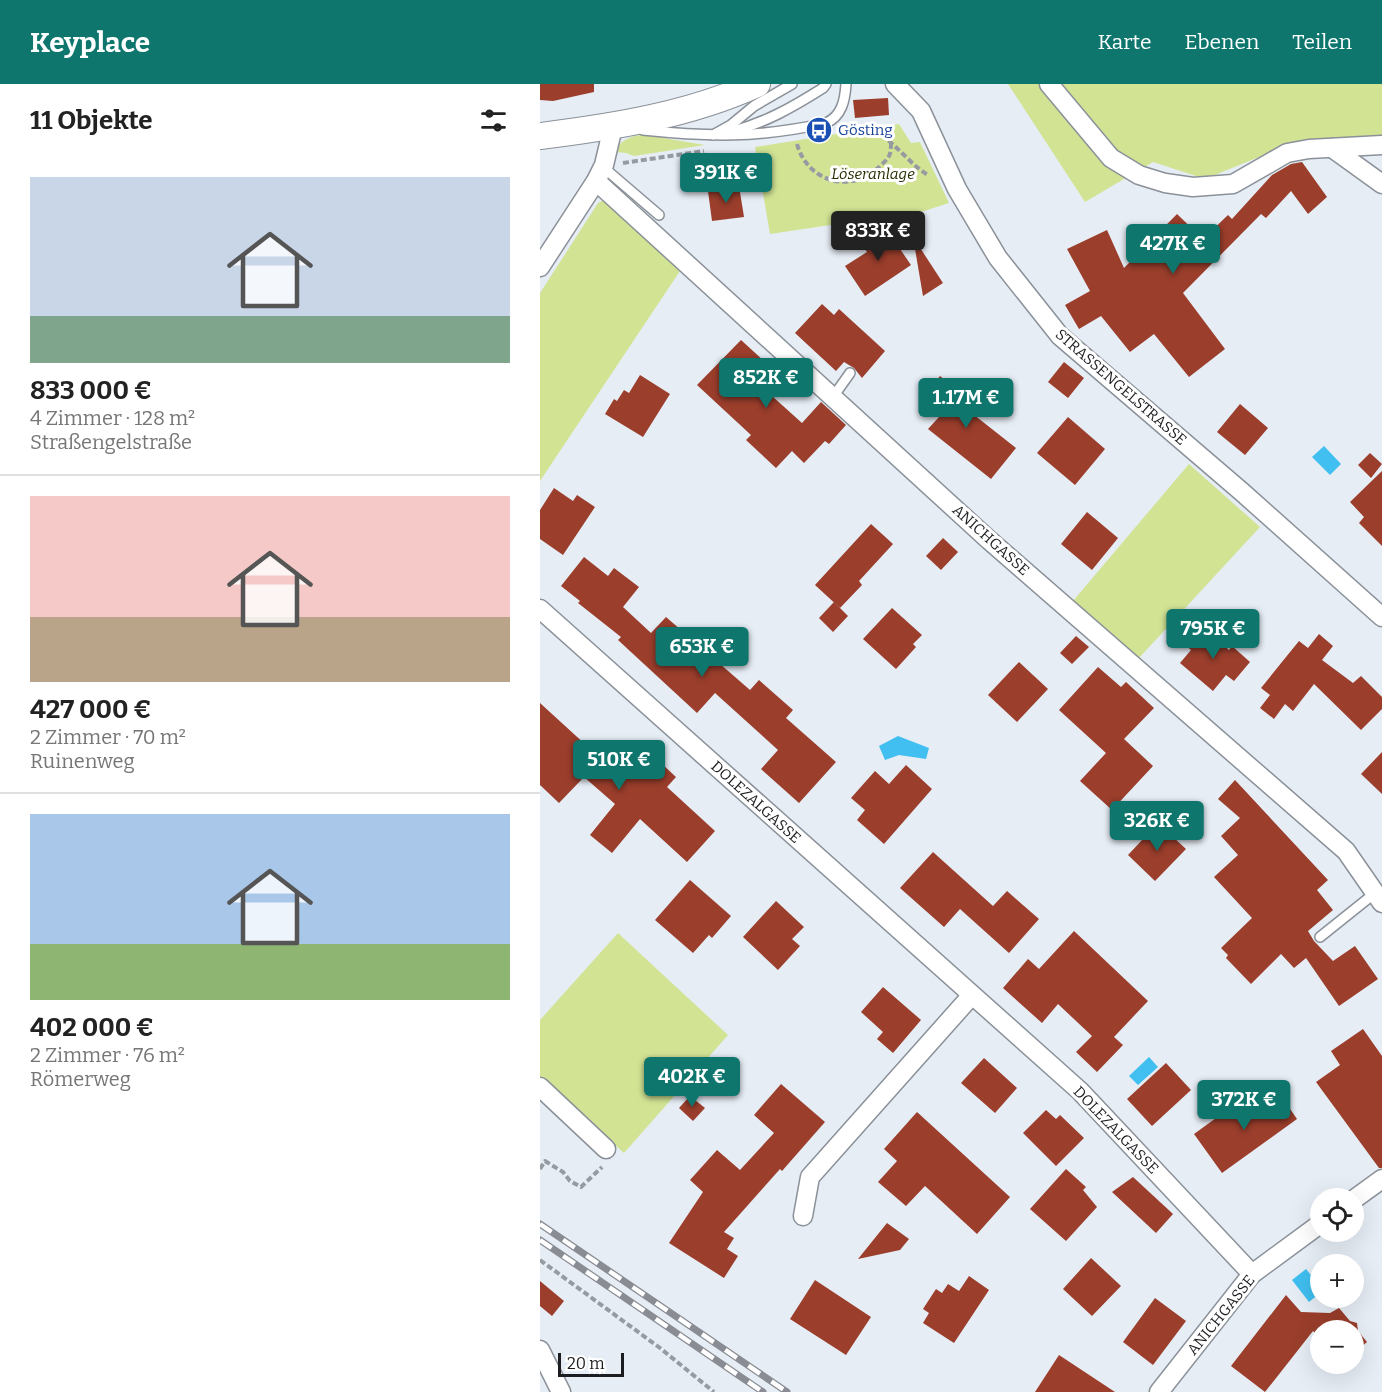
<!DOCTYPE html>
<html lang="de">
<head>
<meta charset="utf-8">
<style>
	:root { --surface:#fff; --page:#f6f6f6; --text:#222; --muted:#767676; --line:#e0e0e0; --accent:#0f766e }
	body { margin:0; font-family:Bitter,serif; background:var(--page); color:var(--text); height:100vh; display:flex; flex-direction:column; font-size:22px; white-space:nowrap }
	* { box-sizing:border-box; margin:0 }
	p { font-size:20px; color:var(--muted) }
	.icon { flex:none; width:33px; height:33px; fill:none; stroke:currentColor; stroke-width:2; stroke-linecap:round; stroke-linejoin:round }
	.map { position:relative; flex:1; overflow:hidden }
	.panel { display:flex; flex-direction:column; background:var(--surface); width:540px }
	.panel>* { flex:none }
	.buttons { position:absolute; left:770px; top:1104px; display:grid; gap:12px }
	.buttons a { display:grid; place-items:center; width:54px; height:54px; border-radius:50%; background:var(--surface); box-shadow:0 6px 24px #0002; font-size:30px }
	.scale { position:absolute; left:18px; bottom:15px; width:66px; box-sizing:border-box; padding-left:6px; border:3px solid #1b1d20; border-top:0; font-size:16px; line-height:21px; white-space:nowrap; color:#1b1d20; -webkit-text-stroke:4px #fff; paint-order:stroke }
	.price { position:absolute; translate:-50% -51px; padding:0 14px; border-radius:6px; background:var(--accent); color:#fff; font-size:20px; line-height:39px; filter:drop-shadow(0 2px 3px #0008) }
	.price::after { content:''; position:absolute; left:50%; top:36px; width:18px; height:14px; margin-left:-9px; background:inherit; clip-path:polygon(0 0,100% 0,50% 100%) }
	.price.on { background:#222; color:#fff }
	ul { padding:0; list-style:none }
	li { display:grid; align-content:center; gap:12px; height:318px; padding:0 30px }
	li+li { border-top:2px solid var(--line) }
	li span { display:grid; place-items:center; height:186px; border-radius:0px; color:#555 }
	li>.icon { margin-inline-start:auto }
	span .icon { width:108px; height:108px; fill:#fffc; stroke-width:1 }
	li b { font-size:26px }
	h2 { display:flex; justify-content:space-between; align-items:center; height:72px; padding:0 30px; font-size:26px }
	header { display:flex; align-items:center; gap:36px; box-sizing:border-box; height:84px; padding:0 30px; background:var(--accent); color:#fff }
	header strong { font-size:28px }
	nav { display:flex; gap:33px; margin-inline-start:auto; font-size:21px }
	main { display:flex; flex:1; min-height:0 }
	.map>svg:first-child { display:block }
</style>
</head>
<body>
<header>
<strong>Keyplace</strong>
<nav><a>Karte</a><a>Ebenen</a><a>Teilen</a></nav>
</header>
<main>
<section class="panel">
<h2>11 Objekte<svg class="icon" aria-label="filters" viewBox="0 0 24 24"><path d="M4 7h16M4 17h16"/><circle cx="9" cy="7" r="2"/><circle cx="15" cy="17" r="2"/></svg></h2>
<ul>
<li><span style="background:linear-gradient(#c9d6e8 75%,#7fa58c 0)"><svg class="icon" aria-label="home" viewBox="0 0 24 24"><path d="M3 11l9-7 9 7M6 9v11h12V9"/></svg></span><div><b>833 000 €</b><p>4 Zimmer · 128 m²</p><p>Straßengelstraße</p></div></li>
<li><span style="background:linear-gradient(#f6c9c9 65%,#b9a48a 0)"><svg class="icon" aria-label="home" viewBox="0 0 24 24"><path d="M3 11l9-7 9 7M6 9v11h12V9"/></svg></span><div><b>427 000 €</b><p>2 Zimmer · 70 m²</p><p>Ruinenweg</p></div></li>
<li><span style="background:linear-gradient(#a9c7e8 70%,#8fb573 0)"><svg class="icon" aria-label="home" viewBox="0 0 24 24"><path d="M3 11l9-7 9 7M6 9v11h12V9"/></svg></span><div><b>402 000 €</b><p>2 Zimmer · 76 m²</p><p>Römerweg</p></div></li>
</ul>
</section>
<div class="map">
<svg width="842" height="1308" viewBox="0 0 842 1308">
	<rect width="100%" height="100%" fill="#e6edf5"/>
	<g fill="#d2e494">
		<polygon points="468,0 842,0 842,52 751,60 665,95 613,78 545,118"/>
		<polygon points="359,40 371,59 380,58 409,119 384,127 230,150 215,63"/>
		<path d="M 100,51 L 106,51 L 165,61 L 94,72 L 86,69 L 76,68 C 78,57 90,53 100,51 Z"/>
		<polygon points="64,116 142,184 0,397 0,209 58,119"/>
		<polygon points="649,380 720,443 599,574 533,517"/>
		<polygon points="78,849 188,951 84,1069 0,993 0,936"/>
	</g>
	<g fill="#40bff0">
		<polygon points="784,362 801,380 790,391 772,373"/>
		<polygon points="358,652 389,664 386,675 359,671 345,676 339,662"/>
		<polygon points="609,973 618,983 598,1001 589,992"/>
		<polygon points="766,1185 780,1202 780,1209 769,1218 752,1196"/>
	</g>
	<g fill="#9b3e2c">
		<polygon points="0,0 54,0 54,8 13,17 0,16"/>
		<polygon points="348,14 349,31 315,34 313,16"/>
		<polygon points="762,78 787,113 768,130 751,107 726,134 721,130 643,209 685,265 649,293 614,250 590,268 561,232 539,245 525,221 550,207 527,165 567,146 584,184 637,130 663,155 688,131 692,135 732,91 751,80"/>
		<polygon points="199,102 204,133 172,137 168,107"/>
		<polygon points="345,143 371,181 325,212 305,182 327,168 321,159"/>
		<polygon points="373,153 403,199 383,212"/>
		<polygon points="282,220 294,231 299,225 345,267 322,294 314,284 304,278 296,287 255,249"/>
		<polygon points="201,256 236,288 222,303 262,339 281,318 306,341 289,360 285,357 264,379 252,367 236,384 206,356 211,351 157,301"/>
		<polygon points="524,278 544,294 528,314 508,298"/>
		<polygon points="100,291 130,310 103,353 65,330 74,315 77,317 84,306 89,309"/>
		<polygon points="400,292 430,316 424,323 476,364 451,395 388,345 399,333 380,318"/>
		<polygon points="700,320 728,344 705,371 677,348"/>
		<polygon points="528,333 565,365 535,401 497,369"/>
		<polygon points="830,369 842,380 831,394 818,381"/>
		<polygon points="842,387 842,462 819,439 824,433 810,418"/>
		<polygon points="14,404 33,417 37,411 55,423 23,471 0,455 0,426"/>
		<polygon points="547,428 578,454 552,486 521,460"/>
		<polygon points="331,440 353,460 319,497 322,501 300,524 275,501"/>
		<polygon points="403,454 418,468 401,486 386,472"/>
		<polygon points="44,473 68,492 74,484 99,503 83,523 111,549 126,533 210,606 219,596 253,626 246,634 296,678 259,719 221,685 238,666 175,609 157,629 78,556 81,553 38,519 40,517 21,502"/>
		<polygon points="294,518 308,532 293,548 279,534"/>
		<polygon points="352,524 382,551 373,560 376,563 356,585 323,555"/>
		<polygon points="662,542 689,566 692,562 710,578 694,597 686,591 673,607 640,579 651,566 645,561"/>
		<polygon points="779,550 793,562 782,576 813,599 821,592 842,613 842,625 821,646 774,600 753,627 745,620 734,635 720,624 730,611 721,604 759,557 768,564"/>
		<polygon points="536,552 549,563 532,580 520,569"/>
		<polygon points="479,578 508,605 477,638 448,611"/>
		<polygon points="558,583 581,603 586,598 614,624 584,655 613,682 572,726 540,697 566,669 519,626"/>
		<polygon points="0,619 82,694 107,666 136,693 127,703 175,747 147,778 100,735 72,769 50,751 75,720 44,693 19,719 0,701"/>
		<polygon points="842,668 842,710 821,690"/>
		<polygon points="366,681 392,705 344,760 317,736 325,726 311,714 335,687 349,700"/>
		<polygon points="695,696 788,796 777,806 793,826 768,847 774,857 793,877 815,862 838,895 799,922 766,874 754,884 741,870 711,900 686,874 688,871 681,864 712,834 674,793 698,771 681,752 700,734 678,715"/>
		<polygon points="618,739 646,765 615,797 588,771"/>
		<polygon points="393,768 453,822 467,807 499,835 469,869 420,825 404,843 360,804"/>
		<polygon points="150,796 191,832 172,854 169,851 153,869 115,836"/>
		<polygon points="236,817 264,843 252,855 260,862 238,886 203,853"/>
		<polygon points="534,847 608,917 574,953 583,961 557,988 536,968 552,952 518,920 502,939 463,904 488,875 499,885"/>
		<polygon points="343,903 381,936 353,969 337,955 343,948 321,928"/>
		<polygon points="823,945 842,972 842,1084 839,1084 776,998 800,981 791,967"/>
		<polygon points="444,974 477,1004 455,1029 421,999"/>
		<polygon points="626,979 651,1006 612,1042 587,1015"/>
		<polygon points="241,1000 285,1038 242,1087 240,1085 184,1148 194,1154 187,1165 198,1172 184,1194 129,1159 163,1108 150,1096 177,1066 200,1086 234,1049 214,1031"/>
		<polygon points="739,1009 757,1035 682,1089 654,1050 694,1021 703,1034"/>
		<polygon points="150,1012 165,1024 153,1037 139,1024"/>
		<polygon points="506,1026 516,1035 520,1031 544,1054 516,1082 483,1049"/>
		<polygon points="377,1028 470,1113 437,1150 385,1102 366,1122 338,1098 357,1077 344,1065"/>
		<polygon points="526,1085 546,1103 543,1106 557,1123 526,1157 490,1125"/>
		<polygon points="593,1093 633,1130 616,1149 572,1108"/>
		<polygon points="347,1139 369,1155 360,1166 318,1175"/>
		<polygon points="551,1174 581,1202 552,1232 523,1205"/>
		<polygon points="429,1192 449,1206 414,1259 383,1239 389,1229 383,1225 396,1205 402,1209 408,1200 419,1207"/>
		<polygon points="275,1196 331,1233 306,1271 250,1235"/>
		<polygon points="0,1197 24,1217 12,1232 0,1222"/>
		<polygon points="746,1211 761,1228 790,1229 799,1224 810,1237 817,1239 818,1247 827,1258 813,1270 813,1246 780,1246 780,1255 773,1247 725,1308 691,1282"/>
		<polygon points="615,1214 646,1237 613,1281 583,1258"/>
		<polygon points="519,1271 575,1308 495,1308"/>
	</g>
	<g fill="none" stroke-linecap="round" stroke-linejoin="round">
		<defs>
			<g id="lane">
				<path d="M 103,46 C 170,53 219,54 286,39 C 302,32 305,16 306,0"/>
				<path d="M 190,48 C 225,39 253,23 283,4 L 286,0"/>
				<polyline points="173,51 191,41 214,22 252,0"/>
				<polyline points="63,83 119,131"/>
				<polyline points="293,313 310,289"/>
				<polyline points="780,853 835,809"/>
			</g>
			<g id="street">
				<polyline points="355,0 381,27 417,105 458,174 520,252 702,408 842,533"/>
				<polyline points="509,0 571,74 599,91 625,99 653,103 693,100 747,69 769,65 842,61"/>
				<polyline points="792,64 842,100"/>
				<polyline points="56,97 449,456 806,767 842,819"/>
				<polyline points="0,183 56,97 64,81 73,43"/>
				<polyline points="0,525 540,1007 712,1190"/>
				<polyline points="0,1003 66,1065"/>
				<polyline points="813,1116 842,1095"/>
				<polyline points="263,1132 270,1093 432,911"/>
				<polyline points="0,1266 21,1308"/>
				<polyline points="619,1308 712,1190 780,1140"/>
			</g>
			<path id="secondary" d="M 0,52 C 73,43 149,31 217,0"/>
		</defs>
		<use href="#lane" stroke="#8b9199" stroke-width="12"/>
		<use href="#street" stroke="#8b9199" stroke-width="21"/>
		<use href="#secondary" stroke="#8b9199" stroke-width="28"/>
		<g stroke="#969ba1" stroke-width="4" stroke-dasharray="6 3" stroke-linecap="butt">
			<path d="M 307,45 C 342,35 361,75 388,91"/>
			<path d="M 257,60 C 267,97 310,111 339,83 C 342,80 347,76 349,72 C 351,69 351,62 351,58"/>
			<polyline points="83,79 164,67"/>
			<polyline points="0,1085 5,1077 23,1088 30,1097 41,1103 62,1083"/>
			<polyline points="0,1176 120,1264 174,1308"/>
		</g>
		<use href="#lane" stroke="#fff" stroke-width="9"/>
		<use href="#street" stroke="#fff" stroke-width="18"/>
		<use href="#secondary" stroke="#fff" stroke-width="26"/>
		<defs>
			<g id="rail">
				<polyline points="0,1140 247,1308"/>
				<polyline points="0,1156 223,1308"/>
			</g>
		</defs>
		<use href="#rail" stroke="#898d93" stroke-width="7"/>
		<use href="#rail" stroke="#fff" stroke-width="4.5" stroke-dasharray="14" stroke-linecap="butt"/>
	</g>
	<defs>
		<symbol id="bus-disc" viewBox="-11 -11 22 22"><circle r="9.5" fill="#1a4fb4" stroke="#fff"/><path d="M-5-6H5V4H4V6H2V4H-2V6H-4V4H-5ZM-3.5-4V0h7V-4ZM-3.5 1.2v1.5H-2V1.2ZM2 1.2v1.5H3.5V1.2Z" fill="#fff"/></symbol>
	</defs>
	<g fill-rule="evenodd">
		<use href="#bus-disc" x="264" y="31" width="30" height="30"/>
	</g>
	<g text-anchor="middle" stroke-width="6" stroke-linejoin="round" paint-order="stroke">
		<g font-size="15" fill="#164399" stroke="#fff" text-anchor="start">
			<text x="298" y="51">Gösting</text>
		</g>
		<g font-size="15" font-style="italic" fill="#262d02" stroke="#fff">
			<text x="333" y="95">Löseranlage</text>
		</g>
		<g font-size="15" fill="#1b1d20" stroke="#fff">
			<text transform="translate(581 303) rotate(41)" y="5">STRASSENGELSTRASSE</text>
			<text transform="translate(451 456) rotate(42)" y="5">ANICHGASSE</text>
			<text transform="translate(216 718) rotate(42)" y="5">DOLEZALGASSE</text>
			<text transform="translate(576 1046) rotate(46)" y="5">DOLEZALGASSE</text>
			<text transform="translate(681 1231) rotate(-51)" y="5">ANICHGASSE</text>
		</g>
	</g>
</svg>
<div class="buttons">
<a><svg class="icon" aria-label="locate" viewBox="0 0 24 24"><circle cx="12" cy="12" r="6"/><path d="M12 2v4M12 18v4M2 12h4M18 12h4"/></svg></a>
<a>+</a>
<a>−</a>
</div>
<div class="scale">20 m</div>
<b class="price" style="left:186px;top:120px">391K €</b>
<b class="price on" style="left:338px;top:178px">833K €</b>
<b class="price" style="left:633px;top:191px">427K €</b>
<b class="price" style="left:226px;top:325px">852K €</b>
<b class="price" style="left:426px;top:345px">1.17M €</b>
<b class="price" style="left:673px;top:576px">795K €</b>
<b class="price" style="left:162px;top:594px">653K €</b>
<b class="price" style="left:79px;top:707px">510K €</b>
<b class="price" style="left:617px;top:768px">326K €</b>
<b class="price" style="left:152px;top:1024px">402K €</b>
<b class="price" style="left:704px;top:1047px">372K €</b>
</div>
</main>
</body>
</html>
